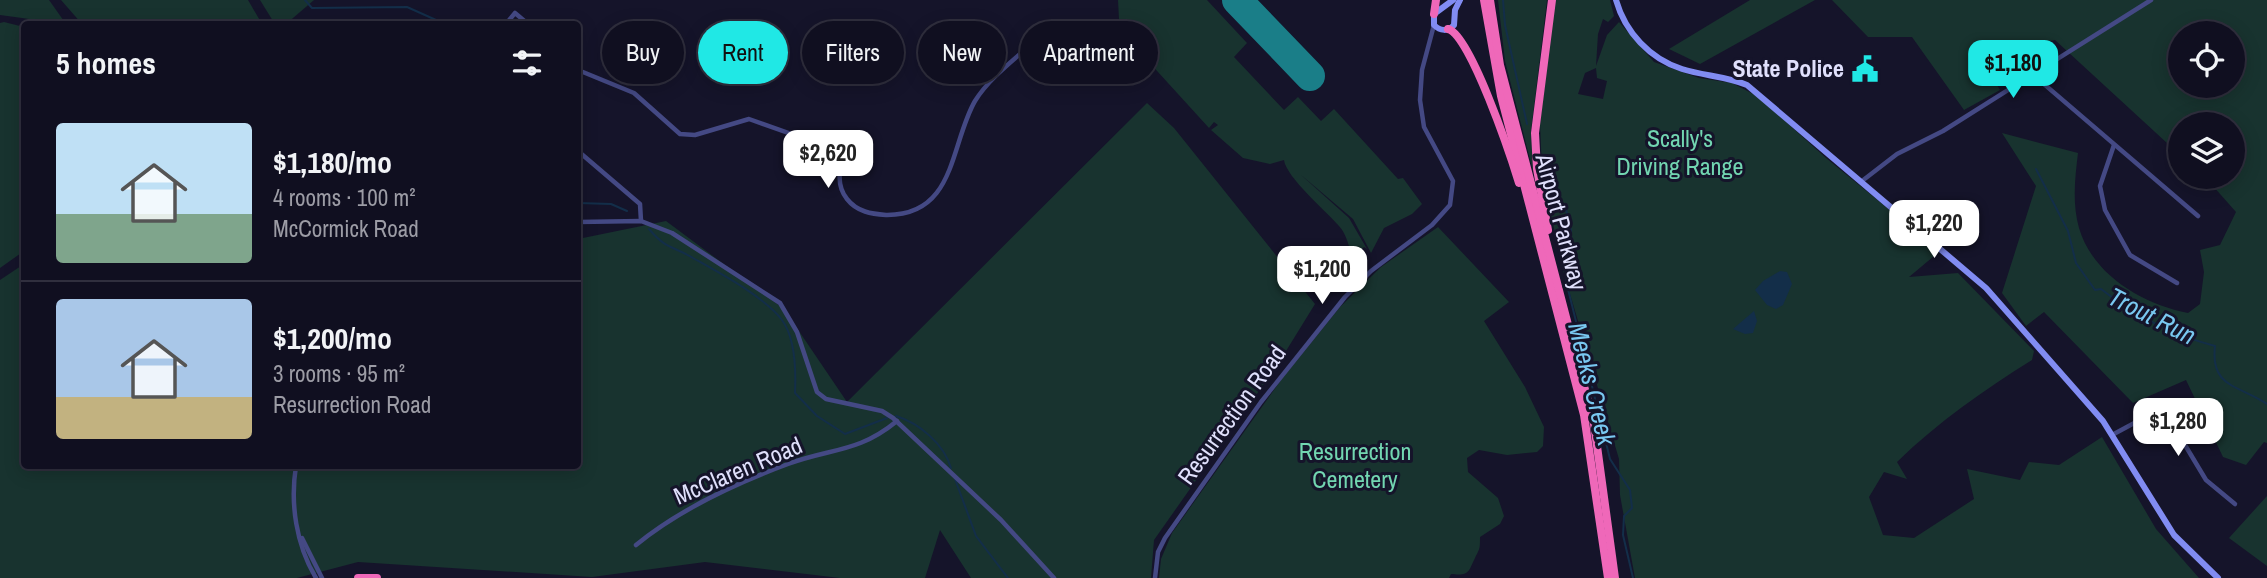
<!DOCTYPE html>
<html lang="en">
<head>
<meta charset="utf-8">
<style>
	:root { --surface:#100f20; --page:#191829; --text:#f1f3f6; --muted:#9c9ca5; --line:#302f3e; --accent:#20e8e5 }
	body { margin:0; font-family:"Archivo Narrow",sans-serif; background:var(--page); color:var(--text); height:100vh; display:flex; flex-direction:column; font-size:26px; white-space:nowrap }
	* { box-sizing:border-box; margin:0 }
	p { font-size:23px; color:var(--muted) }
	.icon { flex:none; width:38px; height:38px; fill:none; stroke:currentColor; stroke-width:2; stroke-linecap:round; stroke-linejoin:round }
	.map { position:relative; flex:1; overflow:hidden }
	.sheet { position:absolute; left:21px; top:21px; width:560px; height:448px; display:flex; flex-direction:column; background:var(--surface); border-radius:7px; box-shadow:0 4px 18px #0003,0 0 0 2px var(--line) }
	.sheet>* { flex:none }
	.hud { position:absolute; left:602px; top:21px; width:665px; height:63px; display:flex; gap:14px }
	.tools { position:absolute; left:2168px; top:21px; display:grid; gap:14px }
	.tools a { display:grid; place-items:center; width:77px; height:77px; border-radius:50%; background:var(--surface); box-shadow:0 4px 18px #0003,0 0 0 2px var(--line); font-size:35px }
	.price { position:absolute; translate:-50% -60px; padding:0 16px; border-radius:14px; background:#fff; color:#222; font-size:23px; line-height:46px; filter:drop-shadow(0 2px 4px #0008) }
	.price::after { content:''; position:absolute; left:50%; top:42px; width:21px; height:16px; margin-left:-10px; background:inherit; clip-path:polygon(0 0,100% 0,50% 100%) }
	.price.selected { background:var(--accent); color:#111 }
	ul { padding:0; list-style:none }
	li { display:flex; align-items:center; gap:21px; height:175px; padding:0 35px }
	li+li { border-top:2px solid var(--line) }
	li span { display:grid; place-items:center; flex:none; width:196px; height:140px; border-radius:7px; color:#555 }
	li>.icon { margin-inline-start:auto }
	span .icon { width:84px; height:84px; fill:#fffc; stroke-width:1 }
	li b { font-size:30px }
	h2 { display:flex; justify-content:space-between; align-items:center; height:84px; padding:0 35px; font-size:30px }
	.pill { padding:0 24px; border-radius:32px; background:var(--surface); box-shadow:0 4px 18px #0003,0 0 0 2px var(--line); font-size:24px; line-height:63px }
	.pill.selected { background:var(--accent); color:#111 }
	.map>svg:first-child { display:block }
</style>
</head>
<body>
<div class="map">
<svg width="2267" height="578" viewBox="0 0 2267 578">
	<rect width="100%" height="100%" fill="#15142a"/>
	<g fill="#18332f" fill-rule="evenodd">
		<polygon points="0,0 49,0 66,24 0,15"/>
		<polygon points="61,0 248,0 262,24 82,24"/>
		<polygon points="260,0 314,0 286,24 273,21"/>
		<path d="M 1118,0 L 1207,0 L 1247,43 L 1234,57 L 1284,110 L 1298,97 L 1321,121 L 1334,109 L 1398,179 L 1403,178 L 1422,204 L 1412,214 L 1384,228 L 1371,253 L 1353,219 L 1300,174 L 1349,218 L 1367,249 L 1364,247 L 1357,254 L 1363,261 L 1359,264 C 1347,252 1350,238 1339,226 C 1326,211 1286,177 1284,160 L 1270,164 L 1243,158 L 1211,130 L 1218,125 L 1214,122 L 1209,128 L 1127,38 L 1119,19 Z"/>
		<polygon points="1498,0 1547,0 1531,131 1533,171 1505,61"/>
		<path d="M 1555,0 L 1610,0 L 1614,16 L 1608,22 L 1603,19 L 1598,34 L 1596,66 L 1607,35 L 1619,22 L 1654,62 L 1699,78 L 1732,83 L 1757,96 L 1826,158 L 1940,251 L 1909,277 L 1958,273 L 2034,351 L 2032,360 C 1984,390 1938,422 1897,462 L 1907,479 L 1884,472 L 1869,497 L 1883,535 L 1914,538 L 1974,499 L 1967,469 L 2020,480 L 2029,462 L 2059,465 L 2102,437 L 2156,529 L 2199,578 L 1635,578 L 1620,495 L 1619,459 L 1562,267 L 1542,171 L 1540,123 ZM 1596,68 L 1597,78 L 1607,81 L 1603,99 L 1578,94 L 1585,73 Z"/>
		<polygon points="1750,0 1815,0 1700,64 1669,49"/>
		<path d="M 1832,0 L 2267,0 L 2267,443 L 2264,442 L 2246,465 L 2223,457 L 2186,380 L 2133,403 L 2044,312 L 2026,326 L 2002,293 L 2036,186 L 2002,133 L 2078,153 C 2075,178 2072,203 2079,228 C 2093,275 2142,304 2188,313 L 2200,304 L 2204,272 L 2200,250 L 2220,245 L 2236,212 L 2205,177 L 2233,177 L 2233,124 L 2180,124 L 2180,155 L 2055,40 L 2020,48 L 1989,72 L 2000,90 L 1964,110 L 1912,37 L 1868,37 ZM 2180,33 L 2233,33 L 2233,86 L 2180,86 Z"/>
		<polygon points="4,22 24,27 24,251 0,268 0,23"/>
		<polygon points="1147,103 1174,128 1315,304 1278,364 1154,540 1151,578 971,578 940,530 925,578 840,578 705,562 592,577 358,562 297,578 0,578 0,280 24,264 24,466 578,466 578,239 666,221 784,309 847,402"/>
		<path d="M 1438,227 L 1509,302 L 1484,321 L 1525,387 L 1544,427 L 1543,446 L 1537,452 L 1507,455 L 1479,450 L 1467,458 L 1468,472 L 1498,498 L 1504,516 L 1500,524 L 1480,537 C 1480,549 1480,548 1475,558 C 1468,572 1470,576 1451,574 L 1449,578 L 1159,578 L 1161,559 L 1172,533 L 1281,380 L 1340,307 L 1381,267 Z"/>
		<polygon points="2267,496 2267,566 2229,538"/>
	</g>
	<g fill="#132e49">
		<polygon points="1780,271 1787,272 1792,284 1783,305 1776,309 1767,305 1755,290 1763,281"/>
		<polygon points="1754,311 1757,321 1753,333 1745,334 1733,329"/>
	</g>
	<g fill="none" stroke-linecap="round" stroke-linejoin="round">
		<g stroke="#132e49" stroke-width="2">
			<polyline points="305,0 312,8 407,7 445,24"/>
			<polyline points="1503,0 1505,25 1527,124"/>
			<path d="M 2036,169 L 2068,231 L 2076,263 L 2095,290 L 2101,289 C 2135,316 2173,335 2215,346 C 2210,388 2239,385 2267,404"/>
			<polyline points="1550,189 1556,202 1565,205 1571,231 1566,281 1610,459 1630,490 1632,508 1624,516 1623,535 1633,578"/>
			<polyline points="578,203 611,204 627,211"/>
			<path d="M 649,229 C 667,250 671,245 693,258 C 718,272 765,297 782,320 C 796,339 796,371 795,393 L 817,416 L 845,434 L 887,418"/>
			<path d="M 896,416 C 919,423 944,444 951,468"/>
			<polyline points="955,479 976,536 1008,578"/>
		</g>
		<polyline stroke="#1a7e88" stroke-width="30" points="1237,0 1310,76"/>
		<g stroke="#444984" stroke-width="4.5">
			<polyline points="506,24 515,13 528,24"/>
			<path d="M 578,70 L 634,93 L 680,134 L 695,135 L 749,119 L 845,153 C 839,169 836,185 847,199 C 857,212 872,214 886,215 C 956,216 950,144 975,101 C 988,80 1010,63 1028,47"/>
			<polyline points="2031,73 2198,216"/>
			<polyline points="2114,145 2100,186 2105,210 2130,255 2177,283"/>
			<polyline points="578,151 640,204 641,221"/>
			<polyline points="1862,181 1897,154 1943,131 2151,0"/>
			<polyline points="578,222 641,221 672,233 780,303 797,332 817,392 826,399 882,411 893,418 1001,520 1054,578"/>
			<polyline points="2160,401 2173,425"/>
			<polyline points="2112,435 2138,421 2155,428 2173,425 2206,480 2235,504"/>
			<path d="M 296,466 C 290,503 296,545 316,578"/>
			<polyline points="302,538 322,578"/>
			<path d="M 636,545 C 680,509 734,484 788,464 C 831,448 858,453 897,421"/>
			<polyline points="1155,578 1158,552 1165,538 1261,402 1345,297 1371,271 1432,225 1450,205 1453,181 1424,127 1420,100 1422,70 1434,25"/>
		</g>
		<g stroke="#818cf2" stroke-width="6">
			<path d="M 1453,0 L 1434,14 L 1434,25 C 1440,31 1448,32 1454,25 L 1455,10 L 1460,0"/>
			<path d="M 1616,0 C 1625,32 1650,59 1682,69 C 1704,76 1726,76 1747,85 L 1986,288 L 2103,421 L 2174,535 L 2218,578"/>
		</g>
		<g stroke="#ef68b9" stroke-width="8">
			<polyline points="1484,0 1501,96 1584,415 1608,578"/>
			<polyline points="1490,0 1500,65 1594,424 1615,578"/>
			<polyline points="1434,14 1436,0"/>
			<path d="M 1448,29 C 1470,34 1511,157 1519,183"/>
			<polyline points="1548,230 1537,169 1535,133 1552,0"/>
			<polyline points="358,578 377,578"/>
		</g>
	</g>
	<defs>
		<symbol id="civic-bare" viewBox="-9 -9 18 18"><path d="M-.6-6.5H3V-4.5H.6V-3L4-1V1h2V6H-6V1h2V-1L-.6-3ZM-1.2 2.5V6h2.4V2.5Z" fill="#20e8e5" stroke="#15142a" stroke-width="2.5" paint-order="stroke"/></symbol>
	</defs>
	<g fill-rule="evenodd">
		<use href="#civic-bare" x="1846" y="50" width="38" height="38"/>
	</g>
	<g text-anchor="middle" stroke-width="6" stroke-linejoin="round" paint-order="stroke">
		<g font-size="24" font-weight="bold" fill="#e0e0fc" stroke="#15142a" text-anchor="end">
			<text x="1844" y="77">State Police</text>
		</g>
		<g font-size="24" fill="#72d6b1" stroke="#15142a">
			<text x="1680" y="147">Scally's<tspan x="1680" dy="28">Driving Range</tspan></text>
			<text x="1355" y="460">Resurrection<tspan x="1355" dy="28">Cemetery</tspan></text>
		</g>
		<g font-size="24" fill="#e0e0fc" stroke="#15142a">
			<text transform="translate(1561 222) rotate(75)" y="8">Airport Parkway</text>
			<text transform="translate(1232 415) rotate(-54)" y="8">Resurrection Road</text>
			<text transform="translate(738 471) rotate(-23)" y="8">McClaren Road</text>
		</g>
		<g font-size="26" font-style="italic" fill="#79c8f1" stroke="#15142a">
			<text transform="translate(2152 316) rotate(27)" y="9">Trout Run</text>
			<text transform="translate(1592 384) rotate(76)" y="9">Meeks Creek</text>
		</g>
	</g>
</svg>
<div class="tools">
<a><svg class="icon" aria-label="locate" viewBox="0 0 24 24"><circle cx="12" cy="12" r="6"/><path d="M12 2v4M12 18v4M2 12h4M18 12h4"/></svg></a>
<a><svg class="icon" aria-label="layers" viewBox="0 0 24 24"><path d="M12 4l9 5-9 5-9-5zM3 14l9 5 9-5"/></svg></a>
</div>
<b class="price selected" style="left:2013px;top:100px">$1,180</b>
<b class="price" style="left:828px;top:190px">$2,620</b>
<b class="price" style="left:1934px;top:260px">$1,220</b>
<b class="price" style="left:1322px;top:306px">$1,200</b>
<b class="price" style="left:2178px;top:458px">$1,280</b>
<div class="hud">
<a class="pill">Buy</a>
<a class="pill selected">Rent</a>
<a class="pill">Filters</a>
<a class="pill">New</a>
<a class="pill">Apartment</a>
</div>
<section class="sheet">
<h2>5 homes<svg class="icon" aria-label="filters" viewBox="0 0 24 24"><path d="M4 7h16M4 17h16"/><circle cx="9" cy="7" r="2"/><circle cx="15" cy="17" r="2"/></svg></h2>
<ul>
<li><span style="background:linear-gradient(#bfe0f5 65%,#7fa58c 0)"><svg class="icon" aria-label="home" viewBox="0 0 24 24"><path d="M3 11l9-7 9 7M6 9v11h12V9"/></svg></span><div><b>$1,180/mo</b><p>4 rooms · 100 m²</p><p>McCormick Road</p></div></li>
<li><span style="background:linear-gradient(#a9c7e8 70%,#c2b280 0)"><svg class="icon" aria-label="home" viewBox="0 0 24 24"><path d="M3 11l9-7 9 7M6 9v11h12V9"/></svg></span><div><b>$1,200/mo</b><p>3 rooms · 95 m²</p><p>Resurrection Road</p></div></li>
</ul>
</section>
</div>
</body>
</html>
